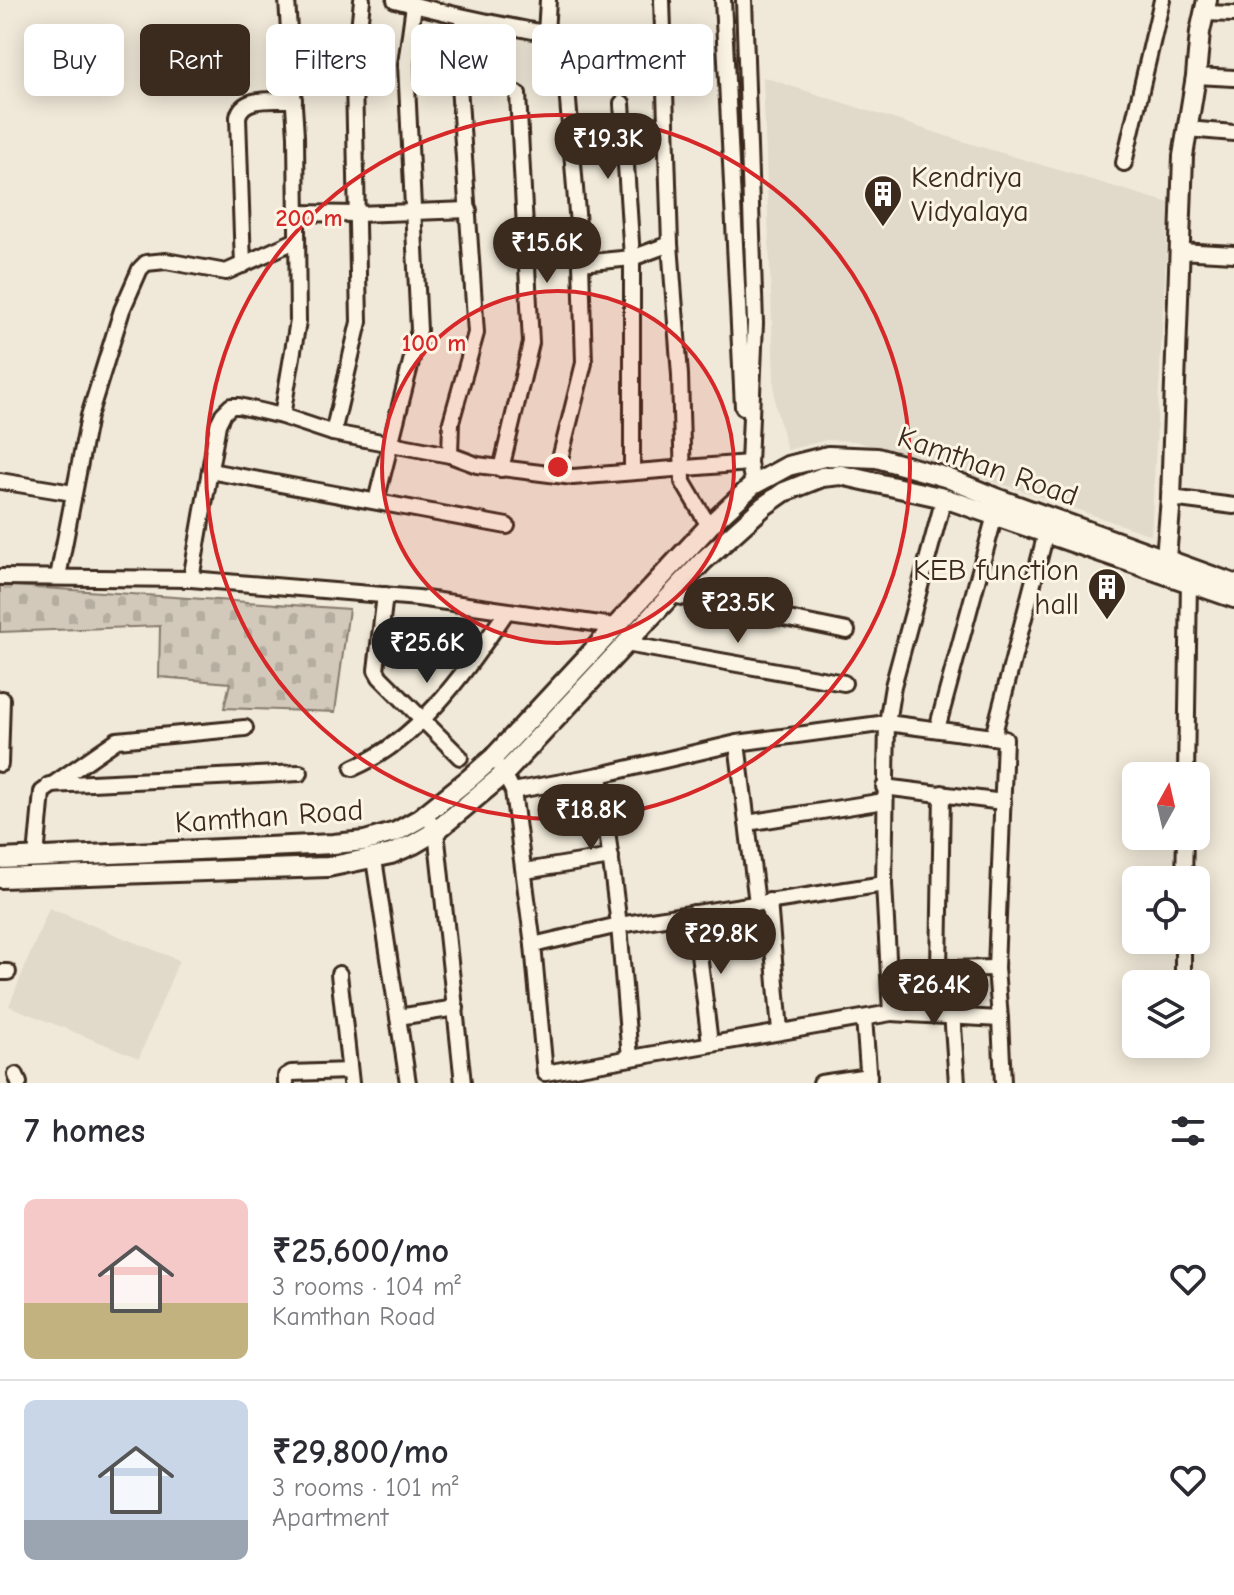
<!DOCTYPE html>
<html lang="en">
<head>
<meta charset="utf-8">
<style>
	:root { --surface:#fff; --page:#f2f2f3; --text:#2b2b33; --muted:#7c7c81; --line:#e1e1e2; --accent:#3b2a1e }
	body { margin:0; font-family:"Comic Neue",sans-serif; background:var(--page); color:var(--text); height:100vh; display:flex; flex-direction:column; font-size:30px; white-space:nowrap }
	* { box-sizing:border-box; margin:0 }
	p { font-size:26px; color:var(--muted) }
	.icon { flex:none; width:44px; height:44px; fill:none; stroke:currentColor; stroke-width:2; stroke-linecap:round; stroke-linejoin:round }
	.map { position:relative; height:1083px; overflow:hidden }
	.drawer { display:flex; flex-direction:column; background:var(--surface); flex:1 }
	.drawer>* { flex:none }
	.top-card { position:absolute; left:24px; top:24px; width:800px; height:72px; display:flex; gap:16px }
	.needle { width:52px; rotate:8deg }
	.buttons { position:absolute; left:1122px; top:762px; display:grid; gap:16px }
	.buttons a { display:grid; place-items:center; width:88px; height:88px; border-radius:12px; background:var(--surface); box-shadow:0 4px 20px #0003; font-size:40px }
	.price { position:absolute; translate:-50% -68px; padding:0 18px; border-radius:28px; background:var(--accent); color:#fff; font-size:26px; line-height:52px; filter:drop-shadow(0 2px 4px #0008) }
	.price::after { content:''; position:absolute; left:50%; top:48px; width:24px; height:18px; margin-left:-12px; background:inherit; clip-path:polygon(0 0,100% 0,50% 100%) }
	.price.active { background:#222; color:#fff }
	ul { padding:0; list-style:none }
	li { display:flex; align-items:center; gap:24px; height:200px; padding:0 24px }
	li+li { border-top:2px solid var(--line) }
	li span { display:grid; place-items:center; flex:none; width:224px; height:160px; border-radius:12px; color:#555 }
	li>.icon { margin-inline-start:auto }
	span .icon { width:96px; height:96px; fill:#fffc; stroke-width:1 }
	li b { font-size:34px }
	h2 { display:flex; justify-content:space-between; align-items:center; height:96px; padding:0 24px; font-size:34px }
	.chip { padding:0 28px; border-radius:12px; background:var(--surface); box-shadow:0 4px 20px #0003; font-size:28px; line-height:72px }
	.chip.active { background:var(--accent); color:#fff }
	.map>svg:first-child { display:block }
</style>
</head>
<body>
<div class="map">
<svg width="1234" height="1083" viewBox="0 0 1234 1083">
	<defs>
		<pattern id="cemetery-stones" width="16" height="16" patternUnits="userSpaceOnUse" patternTransform="scale(2)"><rect width="16" height="16" fill="#d2c9ba"/><path d="M2 7V4a2 2 0 0 1 4 0v3zM10 15v-3a2 2 0 0 1 4 0v3z" fill="#b5ad9f"/></pattern>
	</defs>
	<rect width="100%" height="100%" fill="#f0e9d9"/>
	<filter id="ink" filterUnits="userSpaceOnUse"><feTurbulence type="fractalNoise" baseFrequency=".0125" numOctaves="2"/><feDisplacementMap in="SourceGraphic" scale="16" xChannelSelector="R" yChannelSelector="G"/><feConvolveMatrix kernelMatrix="1 2 1 2 8 2 1 2 1" color-interpolation-filters="sRGB"/></filter>
	<g filter="url(#ink)">
		<g fill="#e1d9c9">
			<polygon points="763,77 965,142 1169,203 1151,535 1014,488 855,441 827,440 787,450 775,405"/>
			<polygon points="49,908 179,960 139,1058 9,1006"/>
		</g>
		<polygon fill="url(#cemetery-stones)" stroke="#867a6c" stroke-width="2" points="0,585 349,609 335,712 224,708 230,683 159,677 160,626 0,632"/>
		<g fill="none" stroke-linecap="round" stroke-linejoin="round">
			<defs>
				<g id="minor">
					<path d="M 395,0 C 484,24 574,39 665,53"/>
					<polyline points="662,0 670,244 680,375 683,482 709,526"/>
					<polyline points="723,0 743,407"/>
					<polyline points="744,0 755,323 749,463 753,485"/>
					<polyline points="1204,13 1234,14"/>
					<polyline points="546,34 548,0"/>
					<polyline points="563,38 581,263 632,258 670,244"/>
					<polyline points="1196,76 1234,78"/>
					<polyline points="622,103 632,258 632,472"/>
					<polyline points="1187,129 1234,133"/>
					<polyline points="1124,163 1162,0"/>
					<polyline points="297,213 357,214 469,210"/>
					<polyline points="1179,251 1234,254"/>
					<path d="M 243,265 L 238,117 C 242,95 275,101 294,100"/>
					<polyline points="282,416 298,321 296,136 287,0"/>
					<polyline points="333,433 359,322 354,78 362,0"/>
					<polyline points="450,455 451,422 476,333 457,56 464,18"/>
					<polyline points="501,469 531,343 518,94"/>
					<polyline points="210,471 507,526"/>
					<polyline points="556,475 584,363 581,263"/>
					<polyline points="0,481 73,493"/>
					<polyline points="1171,498 1234,506"/>
					<polyline points="376,501 419,330 406,64 414,5"/>
					<polyline points="0,577 191,579 418,598 621,627"/>
					<polyline points="58,577 89,416 122,310 140,269 146,263 166,261 226,272 297,240"/>
					<polyline points="191,579 218,424 223,414 231,406 239,406 282,416 333,433 450,455 477,465 573,477 749,463"/>
					<polyline points="385,595 376,670 380,677 460,757"/>
					<polyline points="672,595 847,631"/>
					<polyline points="626,644 844,683"/>
					<polyline points="937,729 995,515"/>
					<polyline points="737,743 757,903"/>
					<polyline points="0,764 2,699"/>
					<path d="M 353,768 C 421,739 466,670 507,611"/>
					<polyline points="501,768 513,791 533,945 545,1073 891,1013 884,884 887,723 893,686 944,498"/>
					<polyline points="600,775 619,925 630,1058"/>
					<polyline points="1186,776 1189,581"/>
					<polyline points="49,785 300,773"/>
					<polyline points="884,787 1003,802"/>
					<polyline points="513,791 600,775 737,743 887,723 993,737 1046,533"/>
					<polyline points="747,823 884,801"/>
					<polyline points="432,824 436,831 463,1083"/>
					<polyline points="36,857 42,792 117,740 245,728"/>
					<polyline points="374,859 408,1083"/>
					<polyline points="525,871 611,857"/>
					<polyline points="1184,880 1185,836"/>
					<polyline points="769,901 780,1031"/>
					<polyline points="694,913 710,1043"/>
					<polyline points="533,945 619,925 884,884"/>
					<polyline points="939,969 942,793"/>
					<polyline points="949,969 957,1083"/>
					<polyline points="889,970 996,968"/>
					<polyline points="0,972 8,972"/>
					<polyline points="339,974 351,1083"/>
					<polyline points="1183,980 1183,940"/>
					<polyline points="891,1013 1000,1019 996,968 1005,739 993,737"/>
					<polyline points="398,1017 456,1008"/>
					<polyline points="864,1018 869,1083"/>
					<polyline points="1000,1019 1003,1083"/>
					<polyline points="16,1075 19,1083"/>
					<polyline points="286,1083 286,1076 291,1073 349,1071"/>
					<polyline points="821,1083 869,1076"/>
				</g>
				<g id="major">
					<polyline points="1165,570 1171,498 1183,156 1196,76 1200,32 1207,0"/>
					<polyline points="0,859 333,844 365,841 396,832 419,819 470,778 494,757 709,526 753,485 788,466 828,456 877,458 945,477 996,498 1234,584"/>
					<polyline points="0,878 328,867 391,854 414,844 436,831 504,774 703,561 764,506 784,492 822,477 841,475 944,498 1234,598"/>
				</g>
			</defs>
			<use href="#minor" stroke="#3b2a1e" stroke-width="20"/>
			<use href="#major" stroke="#3b2a1e" stroke-width="24"/>
			<use href="#minor" stroke="#fcf5e5" stroke-width="14"/>
			<use href="#major" stroke="#fcf5e5" stroke-width="18"/>
		</g>
	</g>
	<circle cx="558" cy="467" r="176" fill="#d62828" fill-opacity=".12"/>
	<g fill="none" stroke="#d62828" stroke-width="4">
		<circle cx="558" cy="467" r="176"/>
		<circle cx="558" cy="467" r="352"/>
	</g>
	<defs>
		<symbol id="building-pin" viewBox="-11 -11 22 30"><path d="M0 17L-7.5 6A9.5 9.5 0 1 1 7.5 6Z" fill="#3b2a1e" stroke="#fcf5e5"/><path d="M-4-6H4V6H1V3H-1V6H-4ZM-2.5-4.3h1.7v1.8h-1.7ZM.8-4.3h1.7v1.8H.8ZM-2.5-1h1.7V.8h-1.7ZM.8-1h1.7V.8H.8Z" fill="#fff"/></symbol>
	</defs>
	<g fill-rule="evenodd">
		<use href="#building-pin" x="861" y="172" width="44" height="60"/>
		<use href="#building-pin" x="1085" y="565" width="44" height="60"/>
	</g>
	<g text-anchor="middle" stroke-width="6" stroke-linejoin="round" paint-order="stroke">
		<g font-size="30" fill="#3b2a1e" stroke="#fcf5e5" text-anchor="start">
			<text x="911" y="187">Kendriya<tspan x="911" dy="34">Vidyalaya</tspan></text>
			<text x="1079" y="580" text-anchor="end">KEB function<tspan x="1079" dy="34">hall</tspan></text>
		</g>
		<g font-size="30" fill="#3b2a1e" stroke="#fcf5e5">
			<text transform="translate(988 466) rotate(19)" y="10">Kamthan Road</text>
			<text transform="translate(269 816) rotate(-4)" y="10">Kamthan Road</text>
		</g>
	</g>
	<circle cx="558" cy="467" r="12" fill="#d62828" stroke="#fcf5e5" stroke-width="4"/>
	<g font-size="24" text-anchor="middle" font-weight="bold" fill="#d62828" stroke="#fcf5e5" stroke-width="6" stroke-linejoin="round" paint-order="stroke">
		<text x="309" y="226">200 m</text>
		<text x="434" y="351">100 m</text>
	</g>
</svg>
<div class="buttons">
<a><svg class="needle" viewBox="-14 -14 28 28"><path d="M0-13l5 13h-10z" fill="#e53935"/><path d="M0 13l5-13h-10z" fill="#7c7c81"/></svg></a>
<a><svg class="icon" aria-label="locate" viewBox="0 0 24 24"><circle cx="12" cy="12" r="6"/><path d="M12 2v4M12 18v4M2 12h4M18 12h4"/></svg></a>
<a><svg class="icon" aria-label="layers" viewBox="0 0 24 24"><path d="M12 4l9 5-9 5-9-5zM3 14l9 5 9-5"/></svg></a>
</div>
<b class="price" style="left:608px;top:181px">₹19.3K</b>
<b class="price" style="left:547px;top:285px">₹15.6K</b>
<b class="price" style="left:738px;top:645px">₹23.5K</b>
<b class="price active" style="left:427px;top:685px">₹25.6K</b>
<b class="price" style="left:591px;top:852px">₹18.8K</b>
<b class="price" style="left:721px;top:976px">₹29.8K</b>
<b class="price" style="left:934px;top:1027px">₹26.4K</b>
<div class="top-card">
<a class="chip">Buy</a>
<a class="chip active">Rent</a>
<a class="chip">Filters</a>
<a class="chip">New</a>
<a class="chip">Apartment</a>
</div>
</div>
<section class="drawer">
<h2>7 homes<svg class="icon" aria-label="filters" viewBox="0 0 24 24"><path d="M4 7h16M4 17h16"/><circle cx="9" cy="7" r="2"/><circle cx="15" cy="17" r="2"/></svg></h2>
<ul>
<li><span style="background:linear-gradient(#f6c9c9 65%,#c2b280 0)"><svg class="icon" aria-label="home" viewBox="0 0 24 24"><path d="M3 11l9-7 9 7M6 9v11h12V9"/></svg></span><div><b>₹25,600/mo</b><p>3 rooms · 104 m²</p><p>Kamthan Road</p></div><svg class="icon" aria-label="heart" viewBox="0 0 24 24"><path d="M12 20l-8-8c-3-5 5-10 8-4 3-6 11-1 8 4z"/></svg></li>
<li><span style="background:linear-gradient(#c9d6e8 75%,#9aa5b1 0)"><svg class="icon" aria-label="home" viewBox="0 0 24 24"><path d="M3 11l9-7 9 7M6 9v11h12V9"/></svg></span><div><b>₹29,800/mo</b><p>3 rooms · 101 m²</p><p>Apartment</p></div><svg class="icon" aria-label="heart" viewBox="0 0 24 24"><path d="M12 20l-8-8c-3-5 5-10 8-4 3-6 11-1 8 4z"/></svg></li>
</ul>
</section>
</body>
</html>
